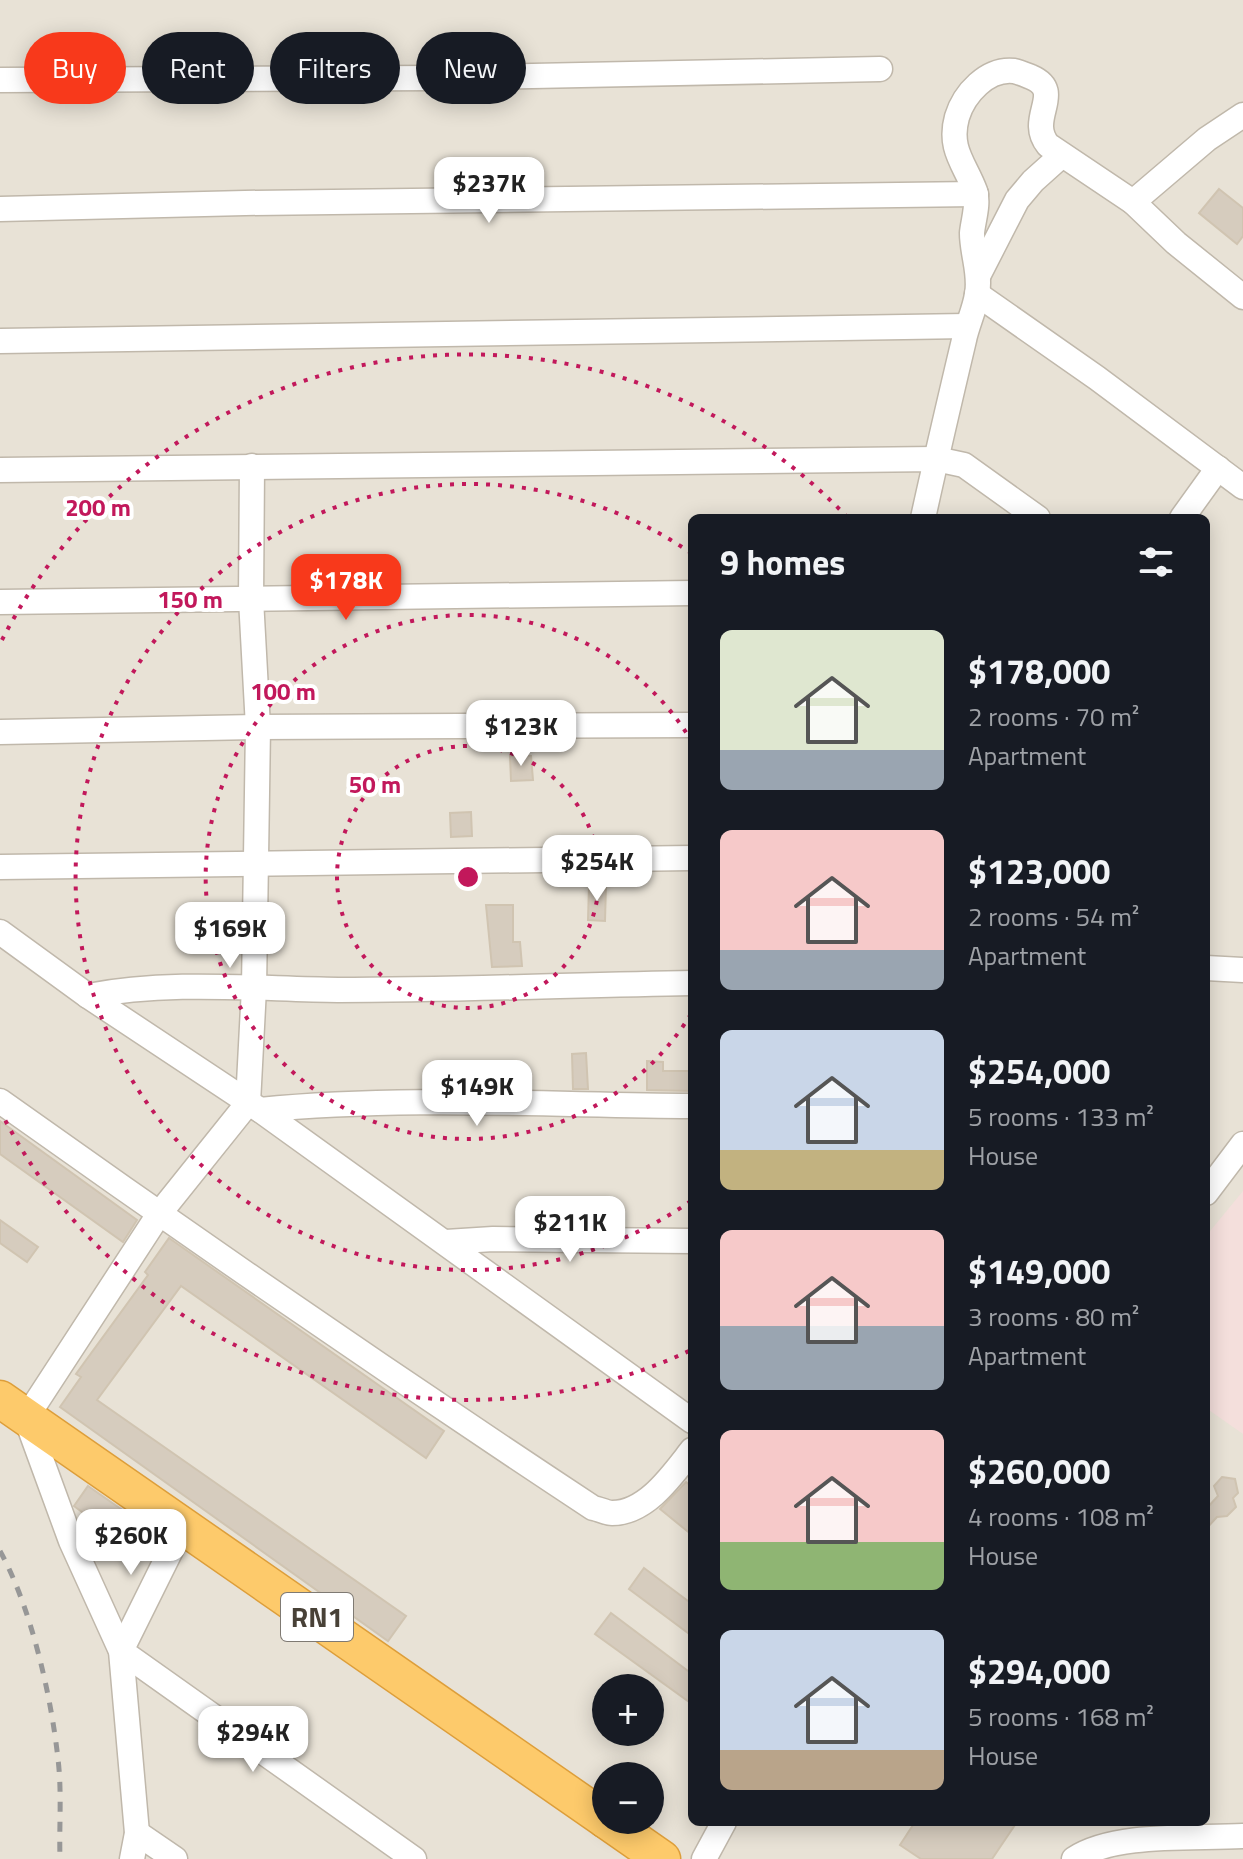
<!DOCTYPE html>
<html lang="en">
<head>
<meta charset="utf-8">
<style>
	:root { --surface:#171b24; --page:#242831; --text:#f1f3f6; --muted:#9ea1a6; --accent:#f8391b }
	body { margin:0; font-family:"Titillium Web",sans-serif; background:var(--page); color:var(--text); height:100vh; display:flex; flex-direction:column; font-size:30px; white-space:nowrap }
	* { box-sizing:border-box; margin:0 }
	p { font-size:26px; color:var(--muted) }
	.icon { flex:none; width:44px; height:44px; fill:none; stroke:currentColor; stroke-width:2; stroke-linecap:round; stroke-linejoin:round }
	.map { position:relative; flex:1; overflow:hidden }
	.panel { position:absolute; left:688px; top:514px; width:522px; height:1312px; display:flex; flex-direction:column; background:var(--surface); border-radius:12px; box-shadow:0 4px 20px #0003 }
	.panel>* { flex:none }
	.banner { position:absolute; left:24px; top:32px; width:544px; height:72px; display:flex; gap:16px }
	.controls { position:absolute; left:592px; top:1674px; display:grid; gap:16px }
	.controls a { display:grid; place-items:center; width:72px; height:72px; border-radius:50%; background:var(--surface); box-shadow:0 4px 20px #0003; font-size:40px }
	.price { position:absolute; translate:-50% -68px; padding:0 18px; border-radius:16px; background:#fff; color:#222; font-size:26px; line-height:52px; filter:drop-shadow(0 2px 4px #0008) }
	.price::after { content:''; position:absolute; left:50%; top:48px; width:24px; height:18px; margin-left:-12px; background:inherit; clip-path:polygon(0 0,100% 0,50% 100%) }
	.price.active { background:var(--accent); color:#fff }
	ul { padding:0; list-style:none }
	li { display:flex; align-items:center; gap:24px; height:200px; padding:0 32px }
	li span { display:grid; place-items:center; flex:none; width:224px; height:160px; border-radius:12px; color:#555 }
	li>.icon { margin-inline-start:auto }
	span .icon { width:96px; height:96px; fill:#fffc; stroke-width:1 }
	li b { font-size:34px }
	h2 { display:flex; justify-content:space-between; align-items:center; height:96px; padding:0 32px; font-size:34px }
	.pill { padding:0 28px; border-radius:36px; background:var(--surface); box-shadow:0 4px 20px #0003; font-size:28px; line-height:72px }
	.pill.active { background:var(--accent); color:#fff }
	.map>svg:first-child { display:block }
</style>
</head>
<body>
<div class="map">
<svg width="1243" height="1859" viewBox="0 0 1243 1859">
	<rect width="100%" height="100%" fill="#f4f0e8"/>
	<path fill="#e8e2d6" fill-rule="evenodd" d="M 0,0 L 1243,0 L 1243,1859 L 0,1859 ZM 692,518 L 1206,518 L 1206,1822 L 692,1822 ZM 606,1688 L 650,1688 L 650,1732 L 606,1732 ZM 606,1776 L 650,1776 L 650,1820 L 606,1820 Z"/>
	<polygon fill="#f4dfdc" points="1243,1191 1243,1434 1206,1408 1206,1236"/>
	<g fill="#d6ccbe" stroke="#d0c4b1" stroke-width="2">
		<polygon points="1219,189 1243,208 1243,236 1237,244 1199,213"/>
		<polygon points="510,756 531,756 533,780 511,781"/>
		<polygon points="471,812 472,836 451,837 450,813"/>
		<polygon points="589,885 606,885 605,921 588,920"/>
		<polygon points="486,905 513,905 513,942 520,942 522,966 492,967"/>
		<polygon points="586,1053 588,1089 573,1089 572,1054"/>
		<polygon points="647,1061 663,1062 663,1071 692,1071 692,1091 647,1090"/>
		<polygon points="0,1121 137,1220 123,1242 0,1154"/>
		<polygon points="0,1220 38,1247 27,1262 0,1243"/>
		<polygon points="169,1238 444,1431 426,1458 181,1286 97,1400 406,1616 388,1641 60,1407 81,1377 76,1374 148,1275 145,1272"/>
		<polygon points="1222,1477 1235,1479 1238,1493 1233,1498 1236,1507 1227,1516 1217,1517 1206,1529 1206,1509 1218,1496 1214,1486"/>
		<polygon points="686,1482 692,1487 692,1535 660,1509"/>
		<polygon points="88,1486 141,1523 125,1544 74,1506"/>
		<polygon points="644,1568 692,1604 692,1636 629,1589"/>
		<polygon points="611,1613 692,1674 692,1704 595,1634"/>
		<polygon points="915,1822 1017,1822 992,1859 921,1859 900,1845"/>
	</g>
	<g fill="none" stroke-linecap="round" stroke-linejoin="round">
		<defs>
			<g id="minor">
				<polyline points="0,80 440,78 880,69"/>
				<polyline points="1133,202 1207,139 1243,115"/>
				<polyline points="0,209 245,203 976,194"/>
				<polyline points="978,276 1017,200 1033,181 1062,155"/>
				<polyline points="977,294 1097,378 1243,487"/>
				<polyline points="0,341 967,326"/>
				<polyline points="0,470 936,459 964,465 1038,518"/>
				<path d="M 923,518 C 936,459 950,399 964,340 C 967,325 975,309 977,294 C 981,274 972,254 972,233 C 973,221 979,204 975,191 C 965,164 948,149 957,117 C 964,94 987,68 1014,71 C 1019,72 1026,75 1031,77 C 1066,92 1026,118 1048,145 L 1133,202 L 1176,243 L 1243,297"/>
				<polyline points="1182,518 1218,468"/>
				<polyline points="0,602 692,593"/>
				<polyline points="0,732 258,727 692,725"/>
				<polyline points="0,867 692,858"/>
				<polyline points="0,932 88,996 260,1110 692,1421"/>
				<polyline points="1206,968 1243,970"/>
				<path d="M 88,996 C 170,980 255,989 338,990 C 456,990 574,985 692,983"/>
				<path d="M 0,1101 C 195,1240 393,1376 593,1508 C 599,1509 607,1513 612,1513 C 647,1513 673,1474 692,1450"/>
				<path d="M 260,1110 C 403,1096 549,1105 692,1106"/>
				<polyline points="1206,1193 1243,1144"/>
				<polyline points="446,1242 493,1239 692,1241"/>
				<polyline points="184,1524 121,1651 414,1859"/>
				<polyline points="137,1833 175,1859"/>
				<polyline points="132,1859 137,1833 121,1651 71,1541 26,1418 159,1214 248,1103 254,988 258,727 251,599 252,466"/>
				<polyline points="704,1859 724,1822"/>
				<path d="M 1074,1859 C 1115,1832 1194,1839 1243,1836"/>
			</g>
			<g id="highway">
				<polyline points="0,1399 606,1820"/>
				<polyline points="606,1820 662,1859"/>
			</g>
		</defs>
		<use href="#minor" stroke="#c0b8ab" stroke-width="27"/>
		<use href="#highway" stroke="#dd9e3a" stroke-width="39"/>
		<use href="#minor" stroke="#fff" stroke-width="24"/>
		<use href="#highway" stroke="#fdca6b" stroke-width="36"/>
		<path stroke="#979797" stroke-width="5" stroke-dasharray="10 10" stroke-linecap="butt" d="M 0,1551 C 31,1607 51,1695 58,1759 C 62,1792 59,1826 60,1859"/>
	</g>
	<g fill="none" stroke="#c2185b" stroke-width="4" stroke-dasharray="4 8">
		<circle cx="468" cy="877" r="131"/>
		<path d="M691 1014A262 262 0 1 1 691 740"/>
		<path d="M691 1201A393 393 0 1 1 691 553"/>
		<path d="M689 1351A523 523 0 0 1 2 1114M2 640A523 523 0 0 1 847 517"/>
	</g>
	<g text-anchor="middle" stroke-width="8" stroke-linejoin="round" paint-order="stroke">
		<rect fill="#fff" stroke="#7f7a73" stroke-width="2" x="281" y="1593" width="72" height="48" rx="6"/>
		<g font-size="28" font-weight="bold" fill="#484137">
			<text x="317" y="1627">RN1</text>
		</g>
	</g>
	<circle cx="468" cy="877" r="12" fill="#c2185b" stroke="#fff" stroke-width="4"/>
	<g font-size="24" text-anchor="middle" font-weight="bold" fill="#c2185b" stroke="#fff" stroke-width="8" stroke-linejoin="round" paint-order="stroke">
		<text x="98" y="516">200 m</text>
		<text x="190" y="608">150 m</text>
		<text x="283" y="700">100 m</text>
		<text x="375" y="793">50 m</text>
	</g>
</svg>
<div class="controls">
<a>+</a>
<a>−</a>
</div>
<b class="price" style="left:489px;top:225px">$237K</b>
<b class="price active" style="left:346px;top:622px">$178K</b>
<b class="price" style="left:521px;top:768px">$123K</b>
<b class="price" style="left:597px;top:903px">$254K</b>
<b class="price" style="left:230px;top:970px">$169K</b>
<b class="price" style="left:477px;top:1128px">$149K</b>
<b class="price" style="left:570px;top:1264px">$211K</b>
<b class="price" style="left:131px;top:1577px">$260K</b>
<b class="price" style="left:253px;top:1774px">$294K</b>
<div class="banner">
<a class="pill active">Buy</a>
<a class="pill">Rent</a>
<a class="pill">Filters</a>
<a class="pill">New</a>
</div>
<section class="panel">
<h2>9 homes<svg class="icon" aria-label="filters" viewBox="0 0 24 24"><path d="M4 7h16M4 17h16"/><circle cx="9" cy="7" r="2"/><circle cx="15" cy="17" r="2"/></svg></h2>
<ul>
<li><span style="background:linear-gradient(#dfe7d0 75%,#9aa5b1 0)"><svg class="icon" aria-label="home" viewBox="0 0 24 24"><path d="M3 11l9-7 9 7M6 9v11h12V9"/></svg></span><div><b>$178,000</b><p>2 rooms · 70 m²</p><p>Apartment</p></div></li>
<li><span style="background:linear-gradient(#f6c9c9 75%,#9aa5b1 0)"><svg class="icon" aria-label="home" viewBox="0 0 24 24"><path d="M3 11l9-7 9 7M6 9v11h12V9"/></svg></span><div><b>$123,000</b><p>2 rooms · 54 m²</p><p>Apartment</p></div></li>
<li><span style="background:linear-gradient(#c9d6e8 75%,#c2b280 0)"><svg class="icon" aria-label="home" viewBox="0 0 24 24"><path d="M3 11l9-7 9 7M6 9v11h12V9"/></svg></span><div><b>$254,000</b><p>5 rooms · 133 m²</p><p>House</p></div></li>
<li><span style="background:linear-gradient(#f6c9c9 60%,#9aa5b1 0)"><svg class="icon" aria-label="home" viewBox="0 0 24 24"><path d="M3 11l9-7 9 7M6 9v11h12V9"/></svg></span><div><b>$149,000</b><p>3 rooms · 80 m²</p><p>Apartment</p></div></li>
<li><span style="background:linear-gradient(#f6c9c9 70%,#8fb573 0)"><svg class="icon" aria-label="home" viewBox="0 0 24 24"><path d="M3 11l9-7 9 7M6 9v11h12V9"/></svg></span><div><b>$260,000</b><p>4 rooms · 108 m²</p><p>House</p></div></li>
<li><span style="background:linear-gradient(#c9d6e8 75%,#b9a48a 0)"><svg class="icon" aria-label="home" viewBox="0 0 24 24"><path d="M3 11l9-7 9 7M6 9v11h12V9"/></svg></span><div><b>$294,000</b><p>5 rooms · 168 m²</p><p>House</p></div></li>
</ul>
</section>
</div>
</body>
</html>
